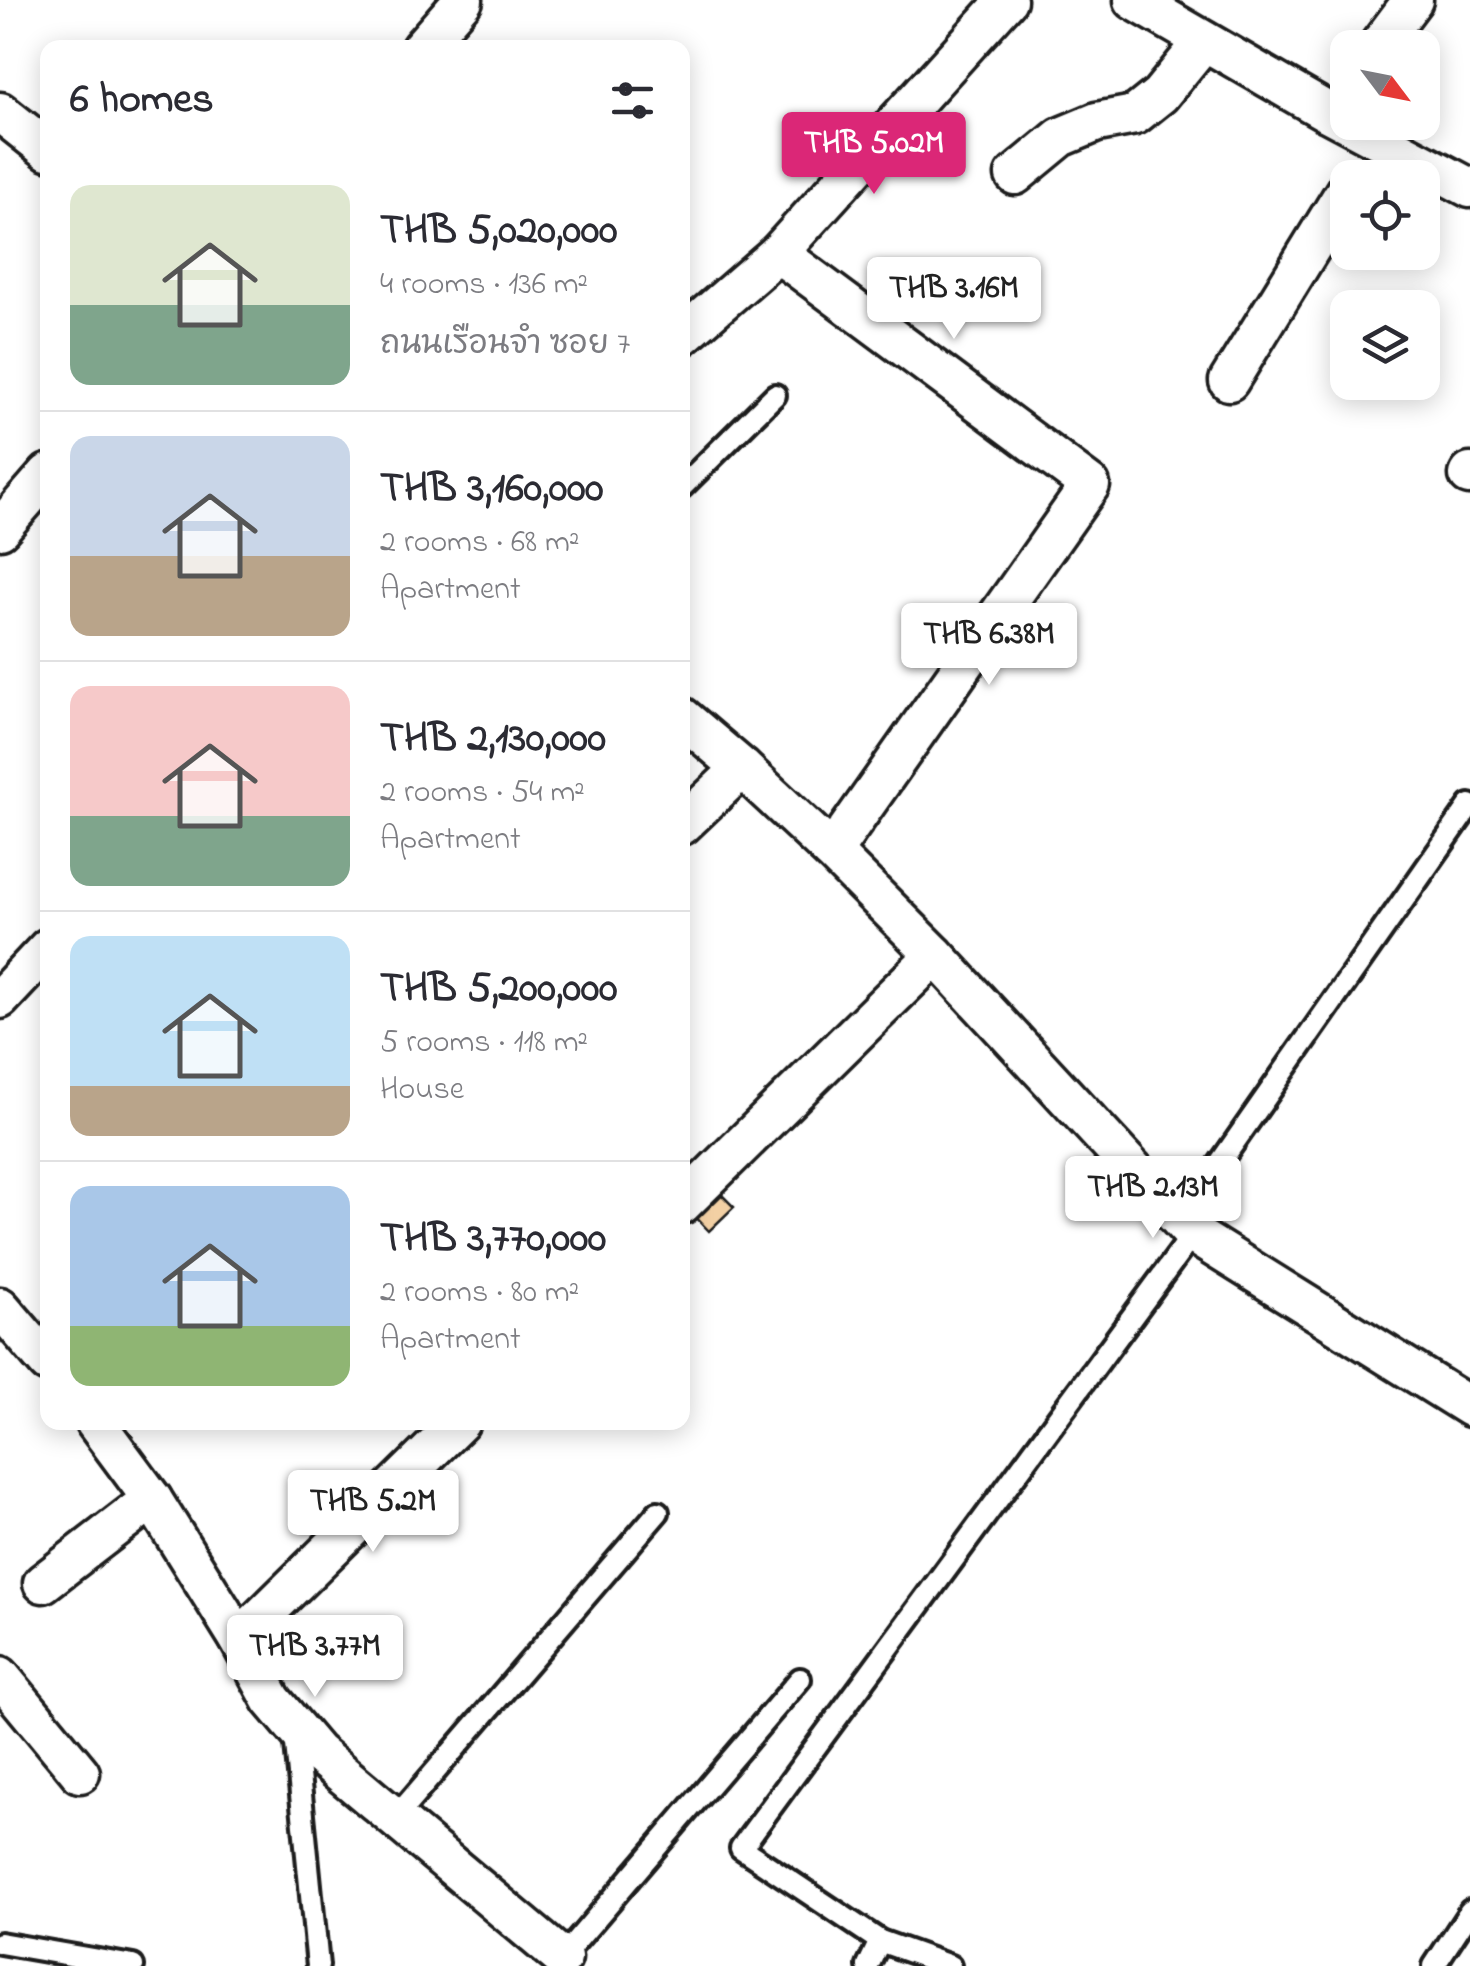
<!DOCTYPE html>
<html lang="en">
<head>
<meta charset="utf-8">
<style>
	:root { --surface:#fff; --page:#f2f2f3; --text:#2b2b33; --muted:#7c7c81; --line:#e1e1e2; --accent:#db2777 }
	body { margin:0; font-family:"Indie Flower","Playpen Sans Thai",sans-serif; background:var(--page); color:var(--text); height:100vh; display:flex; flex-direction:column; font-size:38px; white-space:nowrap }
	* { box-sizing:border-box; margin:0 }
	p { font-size:32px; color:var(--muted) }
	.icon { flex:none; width:55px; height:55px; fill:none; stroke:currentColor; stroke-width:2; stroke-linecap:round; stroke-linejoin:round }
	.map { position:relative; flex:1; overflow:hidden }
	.side { position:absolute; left:40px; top:40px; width:650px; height:1390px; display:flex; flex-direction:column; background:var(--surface); border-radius:20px; box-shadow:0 5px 25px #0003 }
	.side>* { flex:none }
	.needle { width:65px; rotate:122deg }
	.fabs { position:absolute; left:1330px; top:30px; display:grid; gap:20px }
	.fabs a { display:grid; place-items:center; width:110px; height:110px; border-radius:20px; background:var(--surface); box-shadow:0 5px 25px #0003; font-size:50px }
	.price { position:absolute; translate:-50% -85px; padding:0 22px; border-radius:10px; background:#fff; color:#222; font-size:32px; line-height:65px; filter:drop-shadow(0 2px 5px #0008) }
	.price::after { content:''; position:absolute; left:50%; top:60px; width:30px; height:22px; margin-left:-15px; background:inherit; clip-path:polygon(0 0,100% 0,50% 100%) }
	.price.active { background:var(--accent); color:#fff }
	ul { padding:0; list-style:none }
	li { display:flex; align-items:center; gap:30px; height:250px; padding:0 30px }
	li+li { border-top:2px solid var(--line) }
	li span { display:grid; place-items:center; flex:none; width:280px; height:200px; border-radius:20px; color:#555 }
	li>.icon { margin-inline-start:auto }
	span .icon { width:120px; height:120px; fill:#fffc; stroke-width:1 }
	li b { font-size:42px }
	h2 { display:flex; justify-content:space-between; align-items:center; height:120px; padding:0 30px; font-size:42px }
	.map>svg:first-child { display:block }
</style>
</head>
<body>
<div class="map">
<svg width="1470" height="1966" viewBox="0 0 1470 1966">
	<rect width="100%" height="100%" fill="#fff"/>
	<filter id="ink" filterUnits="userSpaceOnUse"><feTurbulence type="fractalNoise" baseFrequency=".01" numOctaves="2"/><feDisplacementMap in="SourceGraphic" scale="20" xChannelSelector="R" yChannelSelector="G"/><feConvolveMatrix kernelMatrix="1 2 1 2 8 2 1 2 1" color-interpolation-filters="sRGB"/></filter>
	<g filter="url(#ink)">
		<polygon fill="#f3d0a4" stroke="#1c1c1c" stroke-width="2.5" points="714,1187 734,1207 709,1231 690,1211"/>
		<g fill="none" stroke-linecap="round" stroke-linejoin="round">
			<defs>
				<g id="lane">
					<polyline points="682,487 775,395"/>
					<polyline points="1180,1220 1470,805"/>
					<polyline points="295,1734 318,1966"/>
					<polyline points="396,1817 658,1512"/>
					<polyline points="0,1943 133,1966"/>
					<polyline points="562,1958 800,1679"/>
					<polyline points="868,1966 880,1941"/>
					<polyline points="950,1966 880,1941 741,1848 1193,1234"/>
					<polyline points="1434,1966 1470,1911"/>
				</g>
				<g id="street">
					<polyline points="1134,0 1329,113 1470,188"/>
					<polyline points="421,48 463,0"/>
					<polyline points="1377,48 1413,0"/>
					<polyline points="0,112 48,150"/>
					<polyline points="1015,175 1061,137 1097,122 1135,115 1160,95 1204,41"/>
					<polyline points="778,253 1090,485 832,852"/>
					<polyline points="682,336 778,253 1007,0"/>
					<polyline points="1229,381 1348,187"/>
					<polyline points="1469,475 1470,473"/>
					<polyline points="0,529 48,474"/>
					<polyline points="682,717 742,768 832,852 935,955 1193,1234 1470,1407"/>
					<polyline points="682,825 742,768"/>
					<polyline points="0,999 48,948"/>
					<polyline points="682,1204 935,955"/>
					<polyline points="0,1307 48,1363"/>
					<polyline points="95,1422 152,1499 239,1639 272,1700 316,1752 562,1958"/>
					<polyline points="43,1583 152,1499"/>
					<polyline points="239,1639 460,1422"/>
					<polyline points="0,1676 80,1773"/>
				</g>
			</defs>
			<use href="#lane" stroke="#1c1c1c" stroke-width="28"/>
			<use href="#street" stroke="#1c1c1c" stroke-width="45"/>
			<use href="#lane" stroke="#fff" stroke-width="20"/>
			<use href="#street" stroke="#fff" stroke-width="38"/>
		</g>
	</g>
</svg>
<div class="fabs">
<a><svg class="needle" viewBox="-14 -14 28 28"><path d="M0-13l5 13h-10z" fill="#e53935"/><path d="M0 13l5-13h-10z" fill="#7c7c81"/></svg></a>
<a><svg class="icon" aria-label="locate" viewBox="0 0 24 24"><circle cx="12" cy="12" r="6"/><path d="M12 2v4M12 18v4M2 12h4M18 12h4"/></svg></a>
<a><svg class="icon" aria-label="layers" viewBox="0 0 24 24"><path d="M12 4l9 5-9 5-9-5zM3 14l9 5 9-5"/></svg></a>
</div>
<b class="price active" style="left:874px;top:197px">THB 5.02M</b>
<b class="price" style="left:954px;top:342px">THB 3.16M</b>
<b class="price" style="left:989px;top:688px">THB 6.38M</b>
<b class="price" style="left:1153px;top:1241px">THB 2.13M</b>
<b class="price" style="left:373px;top:1555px">THB 5.2M</b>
<b class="price" style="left:315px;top:1700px">THB 3.77M</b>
<section class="side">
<h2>6 homes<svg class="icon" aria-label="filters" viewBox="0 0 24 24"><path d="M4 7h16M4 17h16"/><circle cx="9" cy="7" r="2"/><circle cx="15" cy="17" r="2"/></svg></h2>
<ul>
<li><span style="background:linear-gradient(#dfe7d0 60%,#7fa58c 0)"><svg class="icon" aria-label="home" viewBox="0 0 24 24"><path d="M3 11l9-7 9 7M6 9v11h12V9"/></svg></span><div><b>THB 5,020,000</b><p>4 rooms · 136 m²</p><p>ถนนเรือนจำ ซอย 7</p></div></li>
<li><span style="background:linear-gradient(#c9d6e8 60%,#b9a48a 0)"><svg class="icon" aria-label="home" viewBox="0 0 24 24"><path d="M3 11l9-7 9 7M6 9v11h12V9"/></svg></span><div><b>THB 3,160,000</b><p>2 rooms · 68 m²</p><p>Apartment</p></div></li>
<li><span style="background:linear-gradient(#f6c9c9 65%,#7fa58c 0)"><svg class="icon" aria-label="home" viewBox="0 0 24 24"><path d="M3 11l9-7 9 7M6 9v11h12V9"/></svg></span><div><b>THB 2,130,000</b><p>2 rooms · 54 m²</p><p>Apartment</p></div></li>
<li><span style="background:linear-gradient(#bfe0f5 75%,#b9a48a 0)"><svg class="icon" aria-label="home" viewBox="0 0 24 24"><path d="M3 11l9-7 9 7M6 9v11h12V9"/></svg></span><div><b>THB 5,200,000</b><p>5 rooms · 118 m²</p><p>House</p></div></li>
<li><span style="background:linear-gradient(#a9c7e8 70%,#8fb573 0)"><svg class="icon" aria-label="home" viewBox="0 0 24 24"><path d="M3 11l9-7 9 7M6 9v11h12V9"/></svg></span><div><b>THB 3,770,000</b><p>2 rooms · 80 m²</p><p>Apartment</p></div></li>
</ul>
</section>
</div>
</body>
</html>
